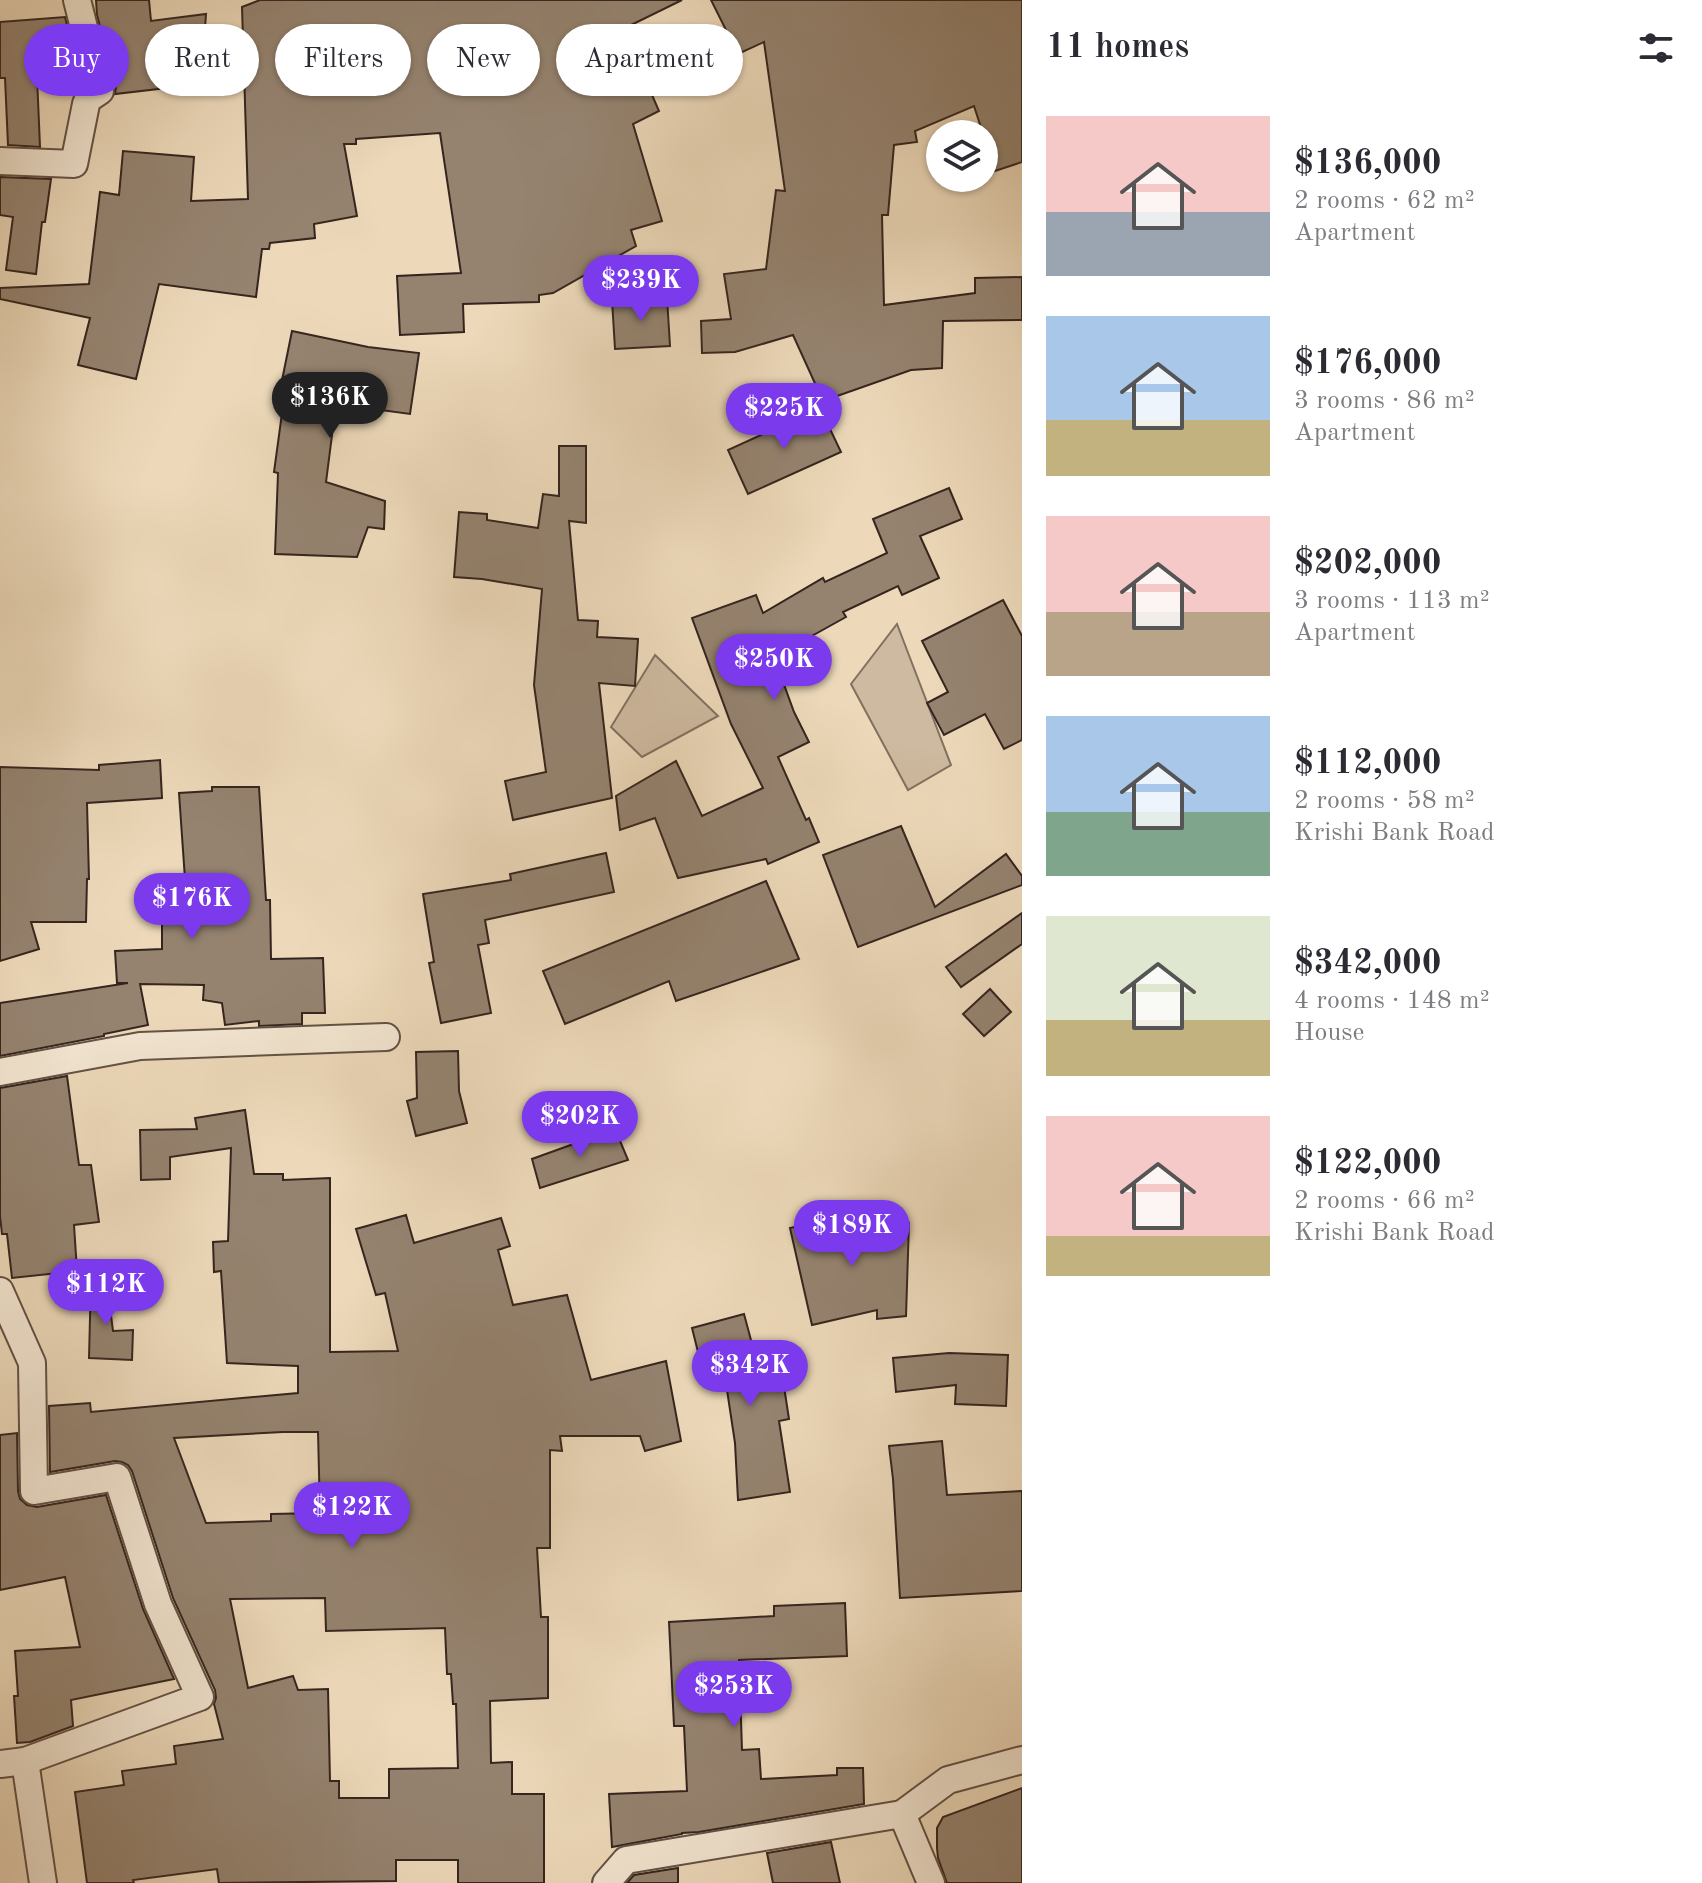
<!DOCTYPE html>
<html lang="en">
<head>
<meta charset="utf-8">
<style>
	:root { --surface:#fff; --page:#f2f2f3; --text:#2b2b33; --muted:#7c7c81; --accent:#7c3aed }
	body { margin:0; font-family:"Old Standard TT",serif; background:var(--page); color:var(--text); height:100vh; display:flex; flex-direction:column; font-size:30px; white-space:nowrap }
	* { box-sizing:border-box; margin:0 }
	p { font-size:26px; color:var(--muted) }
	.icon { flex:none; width:44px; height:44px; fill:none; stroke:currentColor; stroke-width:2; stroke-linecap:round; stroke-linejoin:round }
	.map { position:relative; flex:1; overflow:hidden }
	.panel { display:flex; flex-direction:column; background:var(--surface); width:680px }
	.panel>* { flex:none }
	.hud { position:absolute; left:24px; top:24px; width:760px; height:72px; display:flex; gap:16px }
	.buttons { position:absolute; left:926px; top:120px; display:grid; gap:16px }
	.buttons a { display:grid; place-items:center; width:72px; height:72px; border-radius:50%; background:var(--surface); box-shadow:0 2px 6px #0004; font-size:40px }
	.price { position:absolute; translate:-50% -68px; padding:0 18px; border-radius:28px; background:var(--accent); color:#fff; font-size:26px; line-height:52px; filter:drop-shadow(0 2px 4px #0008) }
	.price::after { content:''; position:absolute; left:50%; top:48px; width:24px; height:18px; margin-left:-12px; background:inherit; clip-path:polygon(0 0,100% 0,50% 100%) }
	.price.selected { background:#222; color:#fff }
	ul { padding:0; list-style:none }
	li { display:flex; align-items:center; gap:24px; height:200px; padding:0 24px }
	li span { display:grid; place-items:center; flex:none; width:224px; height:160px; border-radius:0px; color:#555 }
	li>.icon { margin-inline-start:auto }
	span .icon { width:96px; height:96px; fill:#fffc; stroke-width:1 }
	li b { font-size:34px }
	h2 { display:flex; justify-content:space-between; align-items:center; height:96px; padding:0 24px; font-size:34px }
	.tag { padding:0 28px; border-radius:36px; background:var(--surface); box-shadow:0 2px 6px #0004; font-size:28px; line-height:72px }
	.tag.selected { background:var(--accent); color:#fff }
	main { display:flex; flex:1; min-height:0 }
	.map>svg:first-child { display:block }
</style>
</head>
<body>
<main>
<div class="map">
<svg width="1022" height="1883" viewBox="0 0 1022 1883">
	<rect width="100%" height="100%" fill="#edd9ba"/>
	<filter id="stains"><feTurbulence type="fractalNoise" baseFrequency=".0025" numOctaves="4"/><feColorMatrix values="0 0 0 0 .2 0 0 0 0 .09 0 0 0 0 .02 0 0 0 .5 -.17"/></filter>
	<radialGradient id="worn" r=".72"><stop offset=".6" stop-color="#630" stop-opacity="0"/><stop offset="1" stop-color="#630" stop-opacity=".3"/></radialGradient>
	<g fill="#cebaa0" stroke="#827060" stroke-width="2">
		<polygon points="897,624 951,765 908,790 851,684"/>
		<polygon points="655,655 718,716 642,757 611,727"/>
	</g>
	<g fill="#958370" stroke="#35251f" stroke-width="2" fill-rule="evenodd">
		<polygon points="96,0 149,0 151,21 206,14 201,84 115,94 116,87 97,15"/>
		<polygon points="260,0 682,0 631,25 634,32 626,35 659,111 633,124 662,221 631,230 636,246 553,293 539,295 539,302 463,304 464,332 400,335 397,276 461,273 440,133 356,139 356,144 344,144 357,216 314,224 315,238 270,243 269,249 262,249 256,297 159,284 136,379 78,365 90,318 0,299 0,288 89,284 100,192 119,195 123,151 194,157 191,201 248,199 242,7"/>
		<polygon points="711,0 1022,0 1022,162 995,171 974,106 915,131 917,142 894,145 888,215 882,215 884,305 975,293 975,278 1022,277 1022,320 943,321 942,368 911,370 823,401 793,335 735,352 702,353 701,321 731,319 724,274 766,269 776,190 785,191 764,42 738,54"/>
		<polygon points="65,17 79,74 37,76 40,147 8,145 5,78 0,78 0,22"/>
		<polygon points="0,177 51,179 45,222 42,222 36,274 6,270 13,217 0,215"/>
		<polygon points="667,297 670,346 615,349 612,300"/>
		<polygon points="292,331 368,347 419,353 410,414 336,404 326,482 385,501 384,529 368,527 357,557 275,554 278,473 274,472 283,406 277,405"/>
		<polygon points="820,408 841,452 748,494 728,450"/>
		<polygon points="559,446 586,446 586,523 569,521 578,620 598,621 597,637 638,639 635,686 599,683 612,798 513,820 505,781 546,772 534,685 542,589 482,579 454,577 459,512 487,514 487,520 538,528 543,494 559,496"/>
		<polygon points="949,488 962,519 920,536 939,578 902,595 898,586 843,612 846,617 774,657 794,712 809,742 778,757 806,820 809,818 819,842 768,864 766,859 678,878 655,818 620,830 616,796 676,761 702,816 763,788 731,724 692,618 756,595 763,613 823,578 825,582 887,553 873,519"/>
		<polygon points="1003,600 1022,636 1022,740 1004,749 985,714 944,735 927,703 948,692 922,641"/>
		<polygon points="160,760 162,798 87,803 89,879 87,879 86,922 31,922 39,949 0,961 0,767 99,770 99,765"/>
		<polygon points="212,787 259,787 266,900 270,900 271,959 323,958 325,1013 302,1013 302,1024 259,1026 259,1021 225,1025 222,1003 203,1000 204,985 140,984 148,1025 104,1034 104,1036 0,1056 0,1003 128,983 117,983 115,951 162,949 162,879 185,879 179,793 212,791"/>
		<polygon points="901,826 935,907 1006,854 1022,876 1022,885 858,947 823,855"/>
		<polygon points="606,853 614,892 485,920 489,943 478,945 491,1013 441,1023 429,963 434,962 423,894 511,880 510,874"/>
		<polygon points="766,881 799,959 676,1001 669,981 565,1024 543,971"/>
		<polygon points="1022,913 1022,944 961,987 946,967"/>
		<polygon points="990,989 1011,1012 984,1036 963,1014"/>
		<polygon points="458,1051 459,1091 467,1123 416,1136 407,1101 417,1098 416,1052"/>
		<polygon points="67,1076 79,1165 91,1165 99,1222 74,1225 77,1271 12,1278 7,1234 2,1234 0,1216 0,1088"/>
		<path d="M 245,1110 L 254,1174 L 283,1174 L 283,1180 L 330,1178 L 330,1352 L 398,1351 L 385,1293 L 376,1295 L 356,1229 L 406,1215 L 414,1243 L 501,1218 L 510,1246 L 498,1250 L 513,1305 L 567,1295 L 591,1380 L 666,1361 L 681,1441 L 645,1451 L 640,1436 L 560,1436 L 562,1451 L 550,1450 L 550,1548 L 537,1548 L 541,1617 L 548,1617 L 548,1698 L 490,1701 L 491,1763 L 512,1762 L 512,1794 L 544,1794 L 544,1883 L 458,1883 L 458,1860 L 396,1860 L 396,1881 L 219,1883 L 217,1869 L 133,1880 L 134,1883 L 87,1883 L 75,1792 L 124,1785 L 122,1771 L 176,1764 L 174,1746 L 223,1739 L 214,1704 L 216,1698 L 215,1690 L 173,1598 L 132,1471 L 128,1465 L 122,1462 L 115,1461 L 50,1472 L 49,1406 L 90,1403 L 91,1412 L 298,1393 L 298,1366 L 227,1363 L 221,1271 L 214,1272 L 213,1242 L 228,1241 L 231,1148 L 170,1157 L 170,1179 L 141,1180 L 140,1130 L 197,1129 L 195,1118 ZM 283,1432 L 318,1432 L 320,1513 L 271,1514 L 271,1521 L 206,1523 L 174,1438 ZM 325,1598 L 326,1631 L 445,1628 L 447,1674 L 451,1674 L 453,1704 L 456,1704 L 458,1768 L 389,1769 L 389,1798 L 339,1798 L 339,1781 L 330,1781 L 328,1689 L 298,1690 L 293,1676 L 248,1688 L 230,1599 Z"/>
		<polygon points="615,1129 628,1160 540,1188 532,1159"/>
		<polygon points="867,1211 871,1232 909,1223 906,1316 877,1319 877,1310 812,1325 790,1228"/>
		<polygon points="106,1277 113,1331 133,1330 132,1360 89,1358 91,1278"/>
		<polygon points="744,1314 759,1370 781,1367 789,1419 779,1421 790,1492 738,1500 735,1443 721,1350 699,1356 692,1328"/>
		<polygon points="949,1353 1008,1355 1006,1406 955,1404 956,1385 896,1392 893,1358"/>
		<polygon points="17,1433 18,1491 20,1499 27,1505 37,1507 106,1495 143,1609 174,1679 71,1700 73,1726 30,1742 17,1743 14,1696 18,1696 15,1651 80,1647 65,1577 0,1590 0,1435"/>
		<polygon points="942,1441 947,1495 1022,1491 1022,1591 900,1598 893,1479 889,1446"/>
		<polygon points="845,1603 847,1656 739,1660 742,1750 759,1749 761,1779 837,1775 837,1768 863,1768 864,1804 699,1832 682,1833 682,1834 612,1847 609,1794 687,1791 684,1726 674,1726 669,1622 774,1616 774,1606"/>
		<polygon points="1022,1788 1022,1883 947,1883 938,1858 937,1848 937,1828 943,1817"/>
		<polygon points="831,1842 840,1883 773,1883 767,1853"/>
		<polygon points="678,1868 678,1883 627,1883 634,1875"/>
	</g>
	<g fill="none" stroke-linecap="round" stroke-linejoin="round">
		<defs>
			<g id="street">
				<polyline points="0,161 74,164 86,104 88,99 100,91 77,0"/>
				<polyline points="0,1072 140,1046 386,1037"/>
				<polyline points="0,1291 32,1363 34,1491 117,1477 158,1604 200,1697 25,1761 0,1764"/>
				<polyline points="25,1761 43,1883"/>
				<polyline points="902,1814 948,1780 1022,1760"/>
				<polyline points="606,1883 626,1860 902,1814 931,1883"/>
			</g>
		</defs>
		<use href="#street" stroke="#635246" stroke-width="30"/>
		<use href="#street" stroke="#f3e6d2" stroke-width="26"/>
	</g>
	<rect width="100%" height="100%" filter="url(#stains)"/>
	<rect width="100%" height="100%" fill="url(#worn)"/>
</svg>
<div class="buttons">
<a><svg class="icon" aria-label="layers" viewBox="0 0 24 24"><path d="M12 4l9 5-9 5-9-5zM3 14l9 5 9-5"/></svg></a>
</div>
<b class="price" style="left:641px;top:323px">$239K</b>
<b class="price selected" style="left:330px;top:440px">$136K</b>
<b class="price" style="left:784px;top:451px">$225K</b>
<b class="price" style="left:774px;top:702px">$250K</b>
<b class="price" style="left:192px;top:941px">$176K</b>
<b class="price" style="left:580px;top:1159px">$202K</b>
<b class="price" style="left:852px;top:1268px">$189K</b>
<b class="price" style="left:106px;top:1327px">$112K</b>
<b class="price" style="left:750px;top:1408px">$342K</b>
<b class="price" style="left:352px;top:1550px">$122K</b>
<b class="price" style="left:734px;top:1729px">$253K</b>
<div class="hud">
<a class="tag selected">Buy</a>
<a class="tag">Rent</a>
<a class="tag">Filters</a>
<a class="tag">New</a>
<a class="tag">Apartment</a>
</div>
</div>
<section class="panel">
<h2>11 homes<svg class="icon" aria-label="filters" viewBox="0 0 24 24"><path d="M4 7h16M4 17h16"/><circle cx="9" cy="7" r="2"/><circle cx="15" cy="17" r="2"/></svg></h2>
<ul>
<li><span style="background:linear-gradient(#f6c9c9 60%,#9aa5b1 0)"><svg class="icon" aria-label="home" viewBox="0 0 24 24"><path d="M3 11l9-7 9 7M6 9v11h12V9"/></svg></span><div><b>$136,000</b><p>2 rooms · 62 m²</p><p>Apartment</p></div></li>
<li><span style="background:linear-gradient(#a9c7e8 65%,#c2b280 0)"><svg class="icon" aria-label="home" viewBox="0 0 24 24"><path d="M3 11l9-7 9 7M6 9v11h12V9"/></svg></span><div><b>$176,000</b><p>3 rooms · 86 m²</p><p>Apartment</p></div></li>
<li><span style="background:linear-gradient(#f6c9c9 60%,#b9a48a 0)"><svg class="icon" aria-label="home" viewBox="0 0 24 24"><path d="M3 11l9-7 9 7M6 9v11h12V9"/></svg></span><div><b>$202,000</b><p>3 rooms · 113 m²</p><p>Apartment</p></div></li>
<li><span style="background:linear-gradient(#a9c7e8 60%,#7fa58c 0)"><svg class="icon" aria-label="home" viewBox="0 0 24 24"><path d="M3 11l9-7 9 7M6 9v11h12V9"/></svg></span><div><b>$112,000</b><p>2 rooms · 58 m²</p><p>Krishi Bank Road</p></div></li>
<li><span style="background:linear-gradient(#dfe7d0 65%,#c2b280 0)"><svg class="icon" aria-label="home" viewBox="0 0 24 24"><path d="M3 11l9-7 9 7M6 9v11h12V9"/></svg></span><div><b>$342,000</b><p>4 rooms · 148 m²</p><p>House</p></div></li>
<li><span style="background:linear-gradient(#f6c9c9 75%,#c2b280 0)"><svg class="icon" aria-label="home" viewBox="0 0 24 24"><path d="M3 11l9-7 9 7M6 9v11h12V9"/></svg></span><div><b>$122,000</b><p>2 rooms · 66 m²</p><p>Krishi Bank Road</p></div></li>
</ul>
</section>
</main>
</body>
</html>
